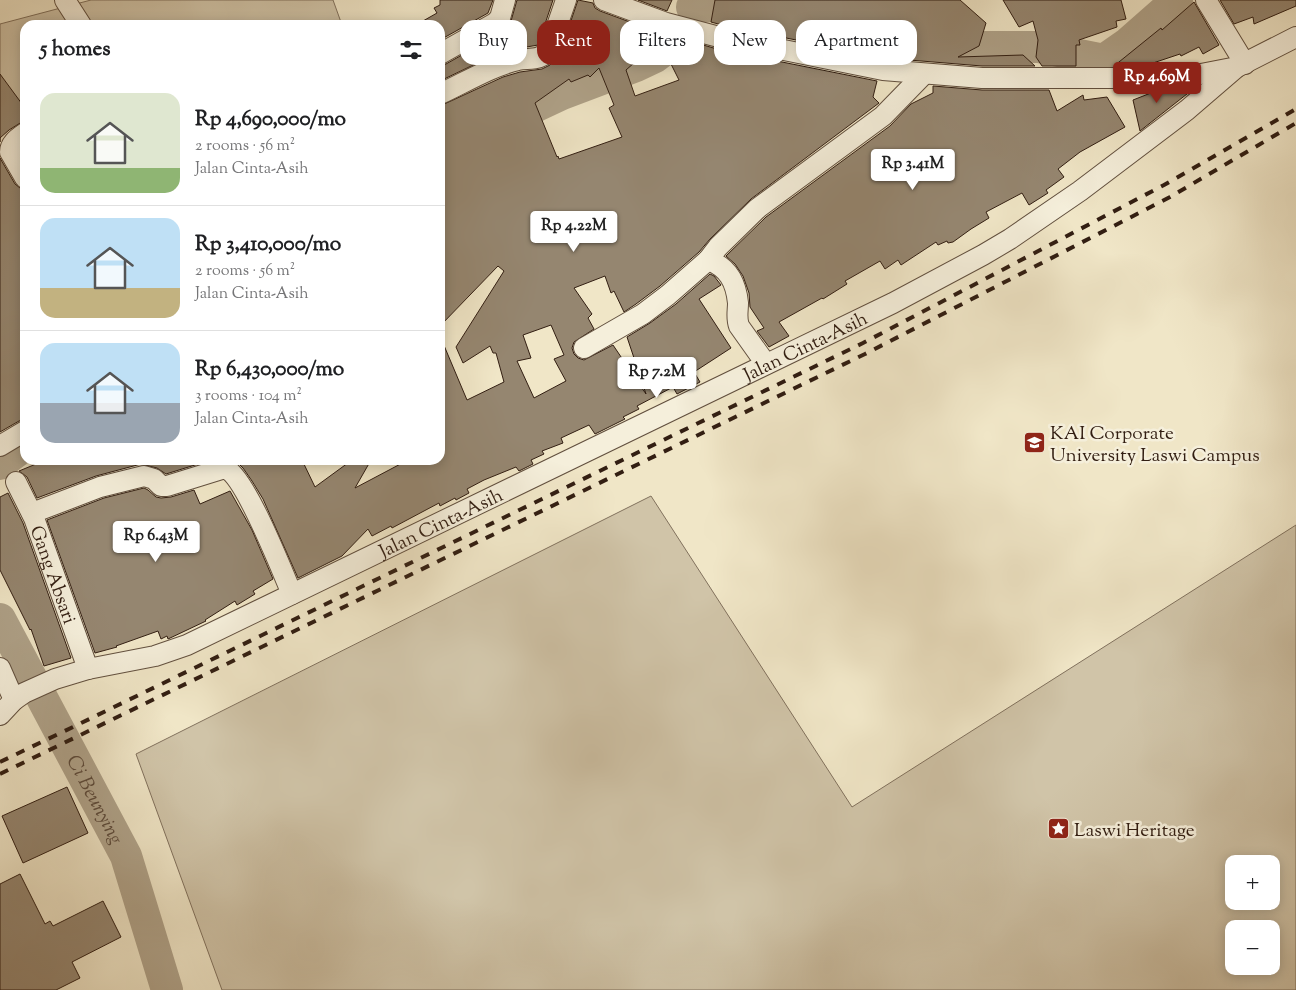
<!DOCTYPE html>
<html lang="en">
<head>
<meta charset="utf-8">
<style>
	:root { --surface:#fff; --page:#f2f2f2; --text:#202124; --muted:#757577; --line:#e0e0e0; --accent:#8f2418 }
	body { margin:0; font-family:"Sorts Mill Goudy",serif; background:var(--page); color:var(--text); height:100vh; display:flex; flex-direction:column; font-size:19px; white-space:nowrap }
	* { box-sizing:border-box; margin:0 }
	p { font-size:16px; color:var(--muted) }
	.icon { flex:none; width:28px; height:28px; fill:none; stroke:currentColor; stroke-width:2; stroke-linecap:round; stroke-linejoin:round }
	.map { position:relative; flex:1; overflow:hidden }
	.side { position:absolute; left:20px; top:20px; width:425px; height:445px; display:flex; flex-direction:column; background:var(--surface); border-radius:15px; box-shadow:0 2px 12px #0003 }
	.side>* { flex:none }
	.guide { position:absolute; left:460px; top:20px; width:475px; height:45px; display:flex; gap:10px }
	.tools { position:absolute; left:1225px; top:855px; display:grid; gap:10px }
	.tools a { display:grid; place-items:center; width:55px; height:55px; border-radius:10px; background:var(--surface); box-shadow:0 2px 12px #0003; font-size:25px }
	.price { position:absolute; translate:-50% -42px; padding:0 11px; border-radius:5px; background:#fff; color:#222; font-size:16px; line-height:32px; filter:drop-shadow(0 1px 2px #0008) }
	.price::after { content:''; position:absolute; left:50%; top:30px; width:15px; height:11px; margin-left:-8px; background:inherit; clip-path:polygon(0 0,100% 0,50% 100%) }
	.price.current { background:var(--accent); color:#fff }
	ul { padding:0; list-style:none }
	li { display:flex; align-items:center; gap:15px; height:125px; padding:0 20px }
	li+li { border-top:1px solid var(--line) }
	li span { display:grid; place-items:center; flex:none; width:140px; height:100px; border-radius:15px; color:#555 }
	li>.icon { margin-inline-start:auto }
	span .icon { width:60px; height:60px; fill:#fffc; stroke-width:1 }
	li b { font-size:21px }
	h2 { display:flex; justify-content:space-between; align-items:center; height:60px; padding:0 20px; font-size:21px }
	.pill { padding:0 18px; border-radius:15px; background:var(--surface); box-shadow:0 2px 12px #0003; font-size:18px; line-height:45px }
	.pill.current { background:var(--accent); color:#fff }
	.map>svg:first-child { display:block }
</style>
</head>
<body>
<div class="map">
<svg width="1296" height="990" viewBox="0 0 1296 990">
	<rect width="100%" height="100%" fill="#f0e6c7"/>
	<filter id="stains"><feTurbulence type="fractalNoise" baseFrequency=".004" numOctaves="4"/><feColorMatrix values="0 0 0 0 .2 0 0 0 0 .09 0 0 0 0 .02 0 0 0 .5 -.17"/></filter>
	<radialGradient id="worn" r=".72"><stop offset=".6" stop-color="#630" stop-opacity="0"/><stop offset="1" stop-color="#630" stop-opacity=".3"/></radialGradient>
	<g fill="#d0c4a8" stroke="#81715d" fill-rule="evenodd">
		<polygon points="91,0 333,0 342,25 25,25 25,119 0,101 0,24"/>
		<path d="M 651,496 L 852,807 L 1296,525 L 1296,990 L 222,990 L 136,754 ZM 1234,864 L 1271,864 L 1271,901 L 1234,901 ZM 1234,929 L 1271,929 L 1271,966 L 1234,966 Z"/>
	</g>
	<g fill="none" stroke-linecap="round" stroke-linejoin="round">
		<g stroke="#afa289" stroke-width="32">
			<polyline points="692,7 714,6 757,13"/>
			<polyline points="932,44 943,47 1039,47 1104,60 1127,44 1177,0"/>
			<polyline points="440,151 562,94 636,66 655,57 675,42"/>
			<polyline points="0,464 25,445"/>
			<path id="s1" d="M 0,619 L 126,856 L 167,990"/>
		</g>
	</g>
	<g fill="#958670" stroke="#321e12" fill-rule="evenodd">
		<polygon points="440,0 493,0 488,13 440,40 440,25 416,25 437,13 434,8 440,5"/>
		<polygon points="517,0 553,0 538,45 515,49 494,55 440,81 440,66 446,64 501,33 508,26 511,21"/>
		<path d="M 578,0 L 593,3 L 595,8 L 600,11 L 657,32 L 651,48 L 626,70 L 635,96 L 679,80 L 669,60 L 684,46 L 686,40 L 717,49 L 877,81 L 873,97 L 879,103 L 751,199 L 710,239 L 699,252 L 660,286 L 636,304 L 624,312 L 614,291 L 611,293 L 605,276 L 574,288 L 592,314 L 588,318 L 594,329 L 574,342 L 572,348 L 574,354 L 578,358 L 584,360 L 613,345 L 646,394 L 627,337 L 650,323 L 676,304 L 710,274 L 714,276 L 721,285 L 699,299 L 731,348 L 694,372 L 700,382 L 677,394 L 673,387 L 637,406 L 639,409 L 623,417 L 625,419 L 595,434 L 589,425 L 561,438 L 563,443 L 542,451 L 544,454 L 531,460 L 533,464 L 519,471 L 516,467 L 484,480 L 467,489 L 469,493 L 456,500 L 455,498 L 440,506 L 439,503 L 392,528 L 391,526 L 372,536 L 368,529 L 342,556 L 298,578 L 263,499 L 252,481 L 243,468 L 235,460 L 302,460 L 315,487 L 352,460 L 371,460 L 355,488 L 408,460 L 440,460 L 440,336 L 467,400 L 504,382 L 496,353 L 493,353 L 490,346 L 463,363 L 456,347 L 504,271 L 498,266 L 440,326 L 440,106 L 503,77 L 520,72 L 542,69 L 550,65 L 560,53 ZM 599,68 L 614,105 L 609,108 L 622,137 L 559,159 L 558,156 L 557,157 L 535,103 L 569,79 L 571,82 L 588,75 L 590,77 ZM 551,325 L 564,355 L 554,359 L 566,381 L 534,398 L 517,361 L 531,358 L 523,335 Z"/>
		<polygon points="638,0 672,0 667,11"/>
		<polygon points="715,0 960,0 986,23 979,46 958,57 1023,55 1035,66 982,66 885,58 722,25 711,22"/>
		<polygon points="1003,0 1121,0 1126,19 1116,21 1117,27 1079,40 1080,45 1076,45 1076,66 1042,66 1036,57 1038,40 1033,21 1019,27"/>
		<polygon points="1220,0 1296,0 1296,6 1254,24 1253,17 1234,24"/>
		<polygon points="1194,2 1219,45 1203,54 1199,47 1181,56 1180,54 1147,65 1114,66 1161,28 1162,30"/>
		<polygon points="0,74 25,108 25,120 9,130 0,138 0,142"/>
		<polygon points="933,86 982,90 1049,90 1057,111 1083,95 1084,100 1107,97 1125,127 1080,152 1058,169 1064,177 1046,190 1048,193 1029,205 1022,193 986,212 989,218 971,229 953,242 948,243 947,241 938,245 936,242 901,265 898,260 885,269 880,261 845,281 847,284 823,299 822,298 779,322 789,336 769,347 757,331 764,328 750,307 749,293 743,276 735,264 726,256 766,217 890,126 911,104 933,93"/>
		<polygon points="1186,87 1188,92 1192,90 1140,131 1133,100 1161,89"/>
		<polygon points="0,158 15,184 20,188 25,190 25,419 19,421 0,432"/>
		<polygon points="34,460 211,460 166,474 157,468 141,464 96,476 37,498 27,477 19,471 36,464"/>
		<polygon points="144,488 148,490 156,497 161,498 171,497 194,490 200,504 230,491 252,530 273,579 253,591 255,594 237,605 235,601 205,620 206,621 168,639 167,636 161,639 158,631 116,646 117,647 95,653 47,520 104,498"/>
		<polygon points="8,493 23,523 71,658 44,666 31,629 30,630 0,570 0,497"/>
		<polygon points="67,787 88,833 23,863 2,816"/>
		<polygon points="20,874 45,924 50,921 53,926 103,901 121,937 72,962 80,978 56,990 0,990 0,884"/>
	</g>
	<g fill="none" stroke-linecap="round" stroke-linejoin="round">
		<defs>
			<g id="street">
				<polyline points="65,0 81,25"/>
				<polyline points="604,0 666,23 719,37 883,70 982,78 1146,78 1201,74 1237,67"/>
				<polyline points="1206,0 1245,64"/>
				<polyline points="440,54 495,23 500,18 505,0"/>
				<path d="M 440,94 C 464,83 492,66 518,60 C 530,58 542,61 549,49 L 566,0"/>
				<path d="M 25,133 C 18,138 10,143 10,152 L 25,178"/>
				<path d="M 708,260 C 728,267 736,282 738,303 C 738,311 736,318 739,326 L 766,364"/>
				<polyline points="584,348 643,314 668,295 708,260 718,247 758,208 883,116 924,74"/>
				<polyline points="0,446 25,431"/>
				<path id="s2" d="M 16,482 L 34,518 L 88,669"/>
				<path d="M 32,513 L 100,487 L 144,476 L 154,479 L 161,486 L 167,486 L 225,468 C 245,476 282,571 292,594"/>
				<polyline points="0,668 14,700"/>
				<path id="s3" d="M 0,715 L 14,700 L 24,693 L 55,679 L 88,669 L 155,656 L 187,645 L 893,303 L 983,255 L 1010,239 L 1080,191 L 1187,110 L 1237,67 L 1296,37"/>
			</g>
		</defs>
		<use href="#street" stroke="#62503f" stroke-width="22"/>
		<use href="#street" stroke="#f5efdb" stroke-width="20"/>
		<g stroke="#321e12" stroke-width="4" stroke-dasharray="9 9" stroke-linecap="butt">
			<polyline points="0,762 75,726 863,343 1164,185 1296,109"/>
			<polyline points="0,774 865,354 1170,197 1296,123"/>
		</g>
	</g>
	<defs>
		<symbol id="university-square" viewBox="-11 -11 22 22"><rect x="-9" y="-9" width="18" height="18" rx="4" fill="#8f2418" stroke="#f5efdb"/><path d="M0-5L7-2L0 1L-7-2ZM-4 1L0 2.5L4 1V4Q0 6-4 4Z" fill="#fff"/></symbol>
		<symbol id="sight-square" viewBox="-11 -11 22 22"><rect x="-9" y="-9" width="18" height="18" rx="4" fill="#8f2418" stroke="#f5efdb"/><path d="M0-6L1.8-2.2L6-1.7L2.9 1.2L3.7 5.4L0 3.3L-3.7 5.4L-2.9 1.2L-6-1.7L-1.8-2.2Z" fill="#fff"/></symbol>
	</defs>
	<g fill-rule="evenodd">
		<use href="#university-square" x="1022" y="430" width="25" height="25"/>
		<use href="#sight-square" x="1046" y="816" width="25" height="25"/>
	</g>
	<g text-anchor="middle" stroke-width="5" stroke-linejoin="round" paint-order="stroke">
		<g font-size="19" fill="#321e12" stroke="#f5efdb">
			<text dy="7" stroke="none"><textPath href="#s3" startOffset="890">Jalan Cinta-Asih</textPath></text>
			<text dy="7" stroke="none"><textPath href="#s3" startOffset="485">Jalan Cinta-Asih</textPath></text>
			<text dy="7" stroke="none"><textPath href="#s2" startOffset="100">Gang Absari</textPath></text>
		</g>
		<g font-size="19" fill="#321e12" stroke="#f5efdb" text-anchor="start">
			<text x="1050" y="439">KAI Corporate<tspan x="1050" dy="22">University Laswi Campus</tspan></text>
			<text x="1074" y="836">Laswi Heritage</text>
		</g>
		<g font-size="20" font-style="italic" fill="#5e4c3c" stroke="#f5efdb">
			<text dy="7" stroke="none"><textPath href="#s1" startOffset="204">Ci Beunying</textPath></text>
		</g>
	</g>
	<rect width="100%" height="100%" filter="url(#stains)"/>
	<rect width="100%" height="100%" fill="url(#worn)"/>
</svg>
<div class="tools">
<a>+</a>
<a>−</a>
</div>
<b class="price current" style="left:1157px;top:104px">Rp 4.69M</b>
<b class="price" style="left:913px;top:191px">Rp 3.41M</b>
<b class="price" style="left:574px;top:253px">Rp 4.22M</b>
<b class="price" style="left:657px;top:399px">Rp 7.2M</b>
<b class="price" style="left:156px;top:563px">Rp 6.43M</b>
<div class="guide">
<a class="pill">Buy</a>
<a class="pill current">Rent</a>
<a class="pill">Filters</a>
<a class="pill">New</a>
<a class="pill">Apartment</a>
</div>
<section class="side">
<h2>5 homes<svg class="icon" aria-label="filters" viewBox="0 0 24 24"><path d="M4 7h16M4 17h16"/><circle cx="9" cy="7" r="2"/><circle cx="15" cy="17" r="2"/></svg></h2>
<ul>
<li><span style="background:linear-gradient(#dfe7d0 75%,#8fb573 0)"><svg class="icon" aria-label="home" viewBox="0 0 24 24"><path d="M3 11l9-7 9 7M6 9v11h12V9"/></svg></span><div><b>Rp 4,690,000/mo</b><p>2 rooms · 56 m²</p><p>Jalan Cinta-Asih</p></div></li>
<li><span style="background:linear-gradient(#bfe0f5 70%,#c2b280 0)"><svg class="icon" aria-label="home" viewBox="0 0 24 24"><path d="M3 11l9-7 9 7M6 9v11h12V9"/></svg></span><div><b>Rp 3,410,000/mo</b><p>2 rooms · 56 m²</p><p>Jalan Cinta-Asih</p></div></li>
<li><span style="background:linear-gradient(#bfe0f5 60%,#9aa5b1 0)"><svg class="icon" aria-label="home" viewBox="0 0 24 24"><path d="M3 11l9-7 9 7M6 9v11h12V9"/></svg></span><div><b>Rp 6,430,000/mo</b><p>3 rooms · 104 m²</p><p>Jalan Cinta-Asih</p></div></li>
</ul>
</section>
</div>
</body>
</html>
